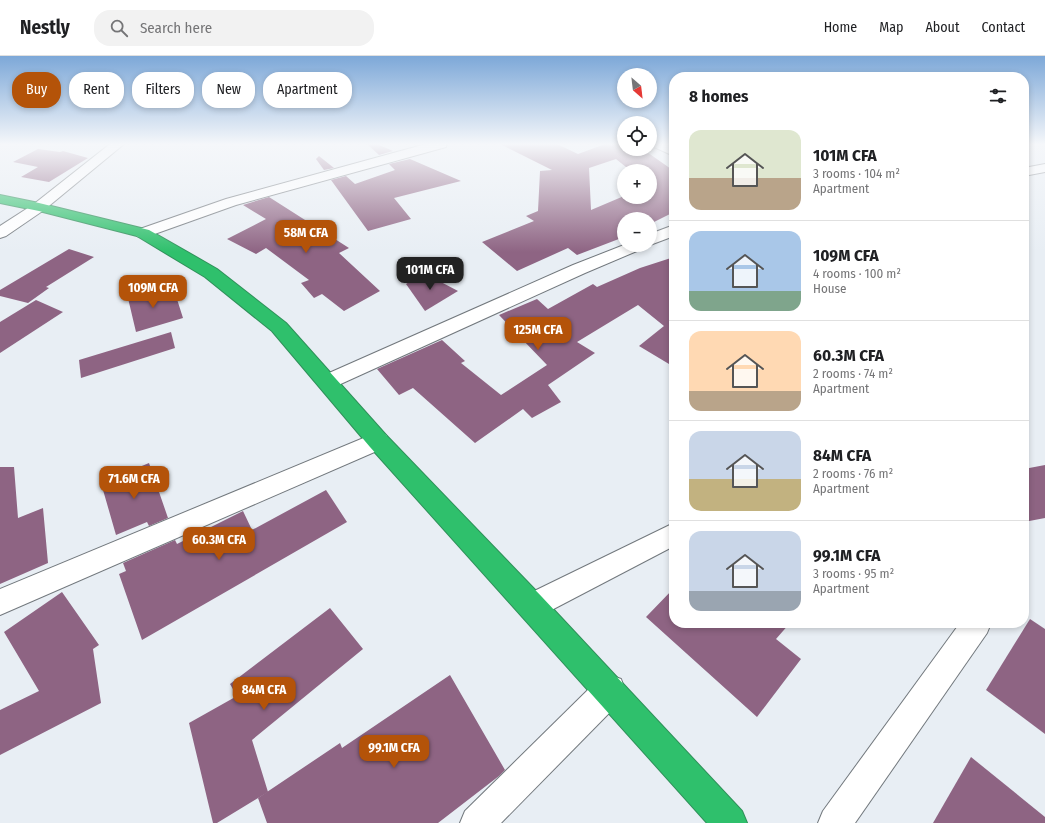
<!DOCTYPE html>
<html lang="en">
<head>
<meta charset="utf-8">
<style>
	:root { --surface:#fff; --page:#f2f2f2; --text:#202124; --muted:#757577; --line:#e0e0e0; --accent:#b45309 }
	body { margin:0; font-family:"Fira Sans Condensed",sans-serif; background:var(--page); color:var(--text); height:100vh; display:flex; flex-direction:column; font-size:15px; white-space:nowrap }
	* { box-sizing:border-box; margin:0 }
	p { font-size:13px; color:var(--muted) }
	.icon { flex:none; width:22px; height:22px; fill:none; stroke:currentColor; stroke-width:2; stroke-linecap:round; stroke-linejoin:round }
	.map { position:relative; flex:1; overflow:hidden }
	.panel { position:absolute; left:669px; top:16px; width:360px; height:556px; display:flex; flex-direction:column; background:var(--surface); border-radius:16px; box-shadow:0 2px 6px #0003 }
	.panel>* { flex:none }
	.hud { position:absolute; left:12px; top:16px; width:380px; height:36px; display:flex; gap:8px }
	.needle { width:26px; rotate:152deg }
	.controls { position:absolute; left:617px; top:12px; display:grid; gap:8px }
	.controls a { display:grid; place-items:center; width:40px; height:40px; border-radius:50%; background:var(--surface); box-shadow:0 2px 6px #0003; font-size:20px }
	.price { position:absolute; translate:-50% -34px; padding:0 9px; border-radius:8px; background:var(--accent); color:#fff; font-size:13px; line-height:26px; filter:drop-shadow(0 1px 2px #0008) }
	.price::after { content:''; position:absolute; left:50%; top:24px; width:12px; height:9px; margin-left:-6px; background:inherit; clip-path:polygon(0 0,100% 0,50% 100%) }
	.price.active { background:#222; color:#fff }
	ul { padding:0; list-style:none }
	li { display:flex; align-items:center; gap:12px; height:100px; padding:0 20px }
	li+li { border-top:1px solid var(--line) }
	li span { display:grid; place-items:center; flex:none; width:112px; height:80px; border-radius:12px; color:#555 }
	li>.icon { margin-inline-start:auto }
	span .icon { width:48px; height:48px; fill:#fffc; stroke-width:1 }
	li b { font-size:17px }
	h2 { display:flex; justify-content:space-between; align-items:center; height:48px; padding:0 20px; font-size:17px }
	.chip { padding:0 14px; border-radius:16px; background:var(--surface); box-shadow:0 2px 6px #0003; font-size:14px; line-height:36px }
	.chip.active { background:var(--accent); color:#fff }
	header { display:flex; align-items:center; gap:24px; box-sizing:border-box; height:56px; padding:0 20px; background:var(--surface); border-bottom:1px solid var(--line) }
	header strong { font-size:19px }
	nav { display:flex; gap:22px; margin-inline-start:auto; font-size:14px }
	.search { width:280px; height:36px; background:var(--page); display:flex; align-items:center; gap:10px; box-sizing:border-box; padding:0 14px; border-radius:16px; color:var(--muted); font-size:15px }
	.map>svg:first-child { display:block }
</style>
</head>
<body>
<header>
<strong>Nestly</strong>
<div class="search"><svg class="icon" aria-label="search" viewBox="0 0 24 24"><circle cx="10" cy="10" r="6"/><path d="M15 15l6 6"/></svg>Search here</div>
<nav><a>Home</a><a>Map</a><a>About</a><a>Contact</a></nav>
</header>
<div class="map">
<svg width="1045" height="767" viewBox="0 0 1045 767">
	<rect width="100%" height="100%" fill="#e8eef4"/>
	<g fill="#8e6483" fill-rule="evenodd">
		<polygon points="367,88 377,88 393,95 379,99"/>
		<path d="M 500,88 L 557,88 L 578,98 L 605,88 L 624,88 L 624,93 L 646,93 L 644,94 L 674,115 L 674,156 L 650,168 L 650,163 L 624,163 L 624,181 L 577,199 L 568,192 L 517,215 L 482,186 L 534,165 L 526,160 L 538,155 L 540,115 L 552,114 ZM 616,103 L 631,115 L 650,115 L 650,141 L 624,140 L 591,154 L 589,112 Z"/>
		<polygon points="38,93 60,96 63,95 88,102 49,126 21,121 38,111 13,106"/>
		<polygon points="319,100 334,112 324,114 316,103"/>
		<polygon points="410,103 461,125 394,142 411,163 368,175 331,124 346,120 355,128 395,114 389,108"/>
		<polygon points="269,141 349,192 339,197 380,235 344,255 322,238 314,242 301,227 309,224 266,192 256,198 227,183 266,163 243,149"/>
		<polygon points="69,193 94,201 46,231 49,232 28,247 0,240 0,234"/>
		<polygon points="674,201 674,311 639,290 664,270 638,249 577,286 595,297 548,329 561,346 532,362 523,353 475,387 413,332 399,339 377,313 442,284 465,305 461,307 501,339 547,309 499,259 537,243 548,253 593,228 597,231 640,212"/>
		<polygon points="424,217 458,235 425,255 406,228"/>
		<polygon points="158,230 162,244 176,240 183,262 136,276 127,238"/>
		<polygon points="36,244 63,256 0,297 0,266"/>
		<polygon points="171,276 175,292 81,322 79,304"/>
		<polygon points="149,407 168,462 149,470 147,466 116,479 101,427"/>
		<polygon points="1045,409 1045,462 1024,466 1024,413"/>
		<polygon points="0,411 14,411 18,462 43,452 48,507 0,528"/>
		<polygon points="326,434 347,466 142,584 119,518 126,515 123,507 175,484 177,488 243,455 252,474"/>
		<polygon points="674,532 674,567 790,567 776,583 801,603 757,661 646,561"/>
		<polygon points="62,536 99,589 93,593 101,647 0,699 0,654 39,635 4,576"/>
		<polygon points="330,552 363,593 252,684 268,736 217,767 213,767 189,667 237,640 230,628"/>
		<polygon points="1030,563 1045,573 1045,678 986,634"/>
		<polygon points="450,619 505,714 499,720 438,767 267,767 258,742 340,687 342,692"/>
		<polygon points="971,701 1045,761 1045,767 933,767"/>
	</g>
	<g fill="none" stroke-linecap="round" stroke-linejoin="round">
		<defs>
			<g id="minor">
				<polygon points="110,88 124,88 44,154 6,180 0,182 0,170 34,148"/>
				<polygon points="426,88 447,88 446,91 236,149 149,180 143,182 137,180 135,177 137,174 226,143"/>
				<polygon points="653,88 669,88 674,91 674,100 654,91"/>
				<polygon points="1045,108 1045,116 1024,120 1024,112"/>
				<polygon points="674,169 674,180 650,189 650,178"/>
				<polygon points="624,189 646,189 644,192 585,217 334,331 327,333 320,331 317,326 320,321 573,209"/>
				<polygon points="378,376 386,379 389,385 386,391 0,559 0,533"/>
				<polygon points="674,467 674,490 542,559 532,563 522,559 518,550 522,541"/>
				<polygon points="960,567 991,567 987,577 855,767 818,767 823,755"/>
				<polygon points="610,619 621,623 625,634 621,645 501,767 460,767 465,755 599,623"/>
			</g>
			<polygon id="highway" points="0,139 39,147 149,174 217,213 286,267 386,379 542,541 742,755 747,767 707,767 370,391 272,275 205,221 137,180 39,155 0,147"/>
		</defs>
		<use href="#minor" stroke="#72787d" stroke-width="2"/>
		<use href="#highway" stroke="#30905a" stroke-width="2"/>
		<use href="#minor" fill="#fff" fill-rule="evenodd"/>
		<use href="#highway" fill="#2fc06c" fill-rule="evenodd"/>
	</g>
	<linearGradient id="sky" x2="0" y2="1"><stop stop-color="#7da8d8"/><stop offset="0.45" stop-color="#f5f7fa"/><stop offset="1" stop-color="#f5f7fa" stop-opacity="0"/></linearGradient>
	<rect width="1045" height="196" fill="url(#sky)"/>
</svg>
<div class="controls">
<a><svg class="needle" viewBox="-14 -14 28 28"><path d="M0-13l5 13h-10z" fill="#e53935"/><path d="M0 13l5-13h-10z" fill="#757577"/></svg></a>
<a><svg class="icon" aria-label="locate" viewBox="0 0 24 24"><circle cx="12" cy="12" r="6"/><path d="M12 2v4M12 18v4M2 12h4M18 12h4"/></svg></a>
<a>+</a>
<a>−</a>
</div>
<b class="price" style="left:306px;top:198px">58M CFA</b>
<b class="price active" style="left:430px;top:235px">101M CFA</b>
<b class="price" style="left:153px;top:253px">109M CFA</b>
<b class="price" style="left:538px;top:295px">125M CFA</b>
<b class="price" style="left:134px;top:444px">71.6M CFA</b>
<b class="price" style="left:219px;top:505px">60.3M CFA</b>
<b class="price" style="left:264px;top:655px">84M CFA</b>
<b class="price" style="left:394px;top:713px">99.1M CFA</b>
<div class="hud">
<a class="chip active">Buy</a>
<a class="chip">Rent</a>
<a class="chip">Filters</a>
<a class="chip">New</a>
<a class="chip">Apartment</a>
</div>
<section class="panel">
<h2>8 homes<svg class="icon" aria-label="filters" viewBox="0 0 24 24"><path d="M4 7h16M4 17h16"/><circle cx="9" cy="7" r="2"/><circle cx="15" cy="17" r="2"/></svg></h2>
<ul>
<li><span style="background:linear-gradient(#dfe7d0 60%,#b9a48a 0)"><svg class="icon" aria-label="home" viewBox="0 0 24 24"><path d="M3 11l9-7 9 7M6 9v11h12V9"/></svg></span><div><b>101M CFA</b><p>3 rooms · 104 m²</p><p>Apartment</p></div></li>
<li><span style="background:linear-gradient(#a9c7e8 75%,#7fa58c 0)"><svg class="icon" aria-label="home" viewBox="0 0 24 24"><path d="M3 11l9-7 9 7M6 9v11h12V9"/></svg></span><div><b>109M CFA</b><p>4 rooms · 100 m²</p><p>House</p></div></li>
<li><span style="background:linear-gradient(#ffd9b3 75%,#b9a48a 0)"><svg class="icon" aria-label="home" viewBox="0 0 24 24"><path d="M3 11l9-7 9 7M6 9v11h12V9"/></svg></span><div><b>60.3M CFA</b><p>2 rooms · 74 m²</p><p>Apartment</p></div></li>
<li><span style="background:linear-gradient(#c9d6e8 60%,#c2b280 0)"><svg class="icon" aria-label="home" viewBox="0 0 24 24"><path d="M3 11l9-7 9 7M6 9v11h12V9"/></svg></span><div><b>84M CFA</b><p>2 rooms · 76 m²</p><p>Apartment</p></div></li>
<li><span style="background:linear-gradient(#c9d6e8 75%,#9aa5b1 0)"><svg class="icon" aria-label="home" viewBox="0 0 24 24"><path d="M3 11l9-7 9 7M6 9v11h12V9"/></svg></span><div><b>99.1M CFA</b><p>3 rooms · 95 m²</p><p>Apartment</p></div></li>
</ul>
</section>
</div>
</body>
</html>
